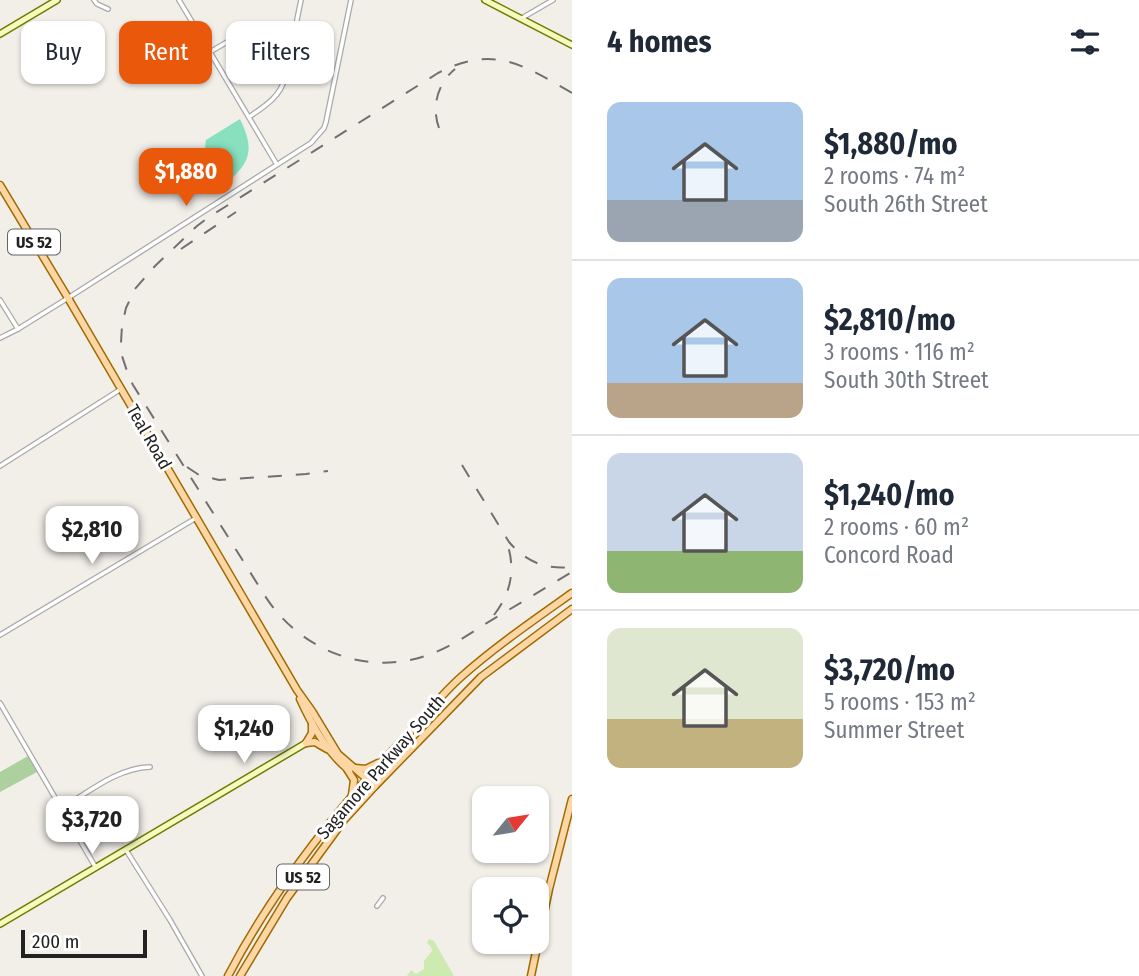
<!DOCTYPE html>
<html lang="en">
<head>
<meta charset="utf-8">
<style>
	:root { --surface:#fff; --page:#f6f6f7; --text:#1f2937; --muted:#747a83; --line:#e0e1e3; --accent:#ea580c }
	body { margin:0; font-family:"Fira Sans Condensed",sans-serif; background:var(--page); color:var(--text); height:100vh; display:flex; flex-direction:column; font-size:26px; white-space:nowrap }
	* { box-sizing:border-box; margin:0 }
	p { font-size:23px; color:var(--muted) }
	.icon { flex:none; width:38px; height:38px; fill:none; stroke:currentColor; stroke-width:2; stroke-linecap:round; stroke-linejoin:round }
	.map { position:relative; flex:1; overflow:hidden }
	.side { display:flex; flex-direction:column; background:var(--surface); width:567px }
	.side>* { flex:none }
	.hud { position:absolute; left:21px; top:21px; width:444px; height:63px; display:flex; gap:14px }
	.needle { width:46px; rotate:60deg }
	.tools { position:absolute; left:472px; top:786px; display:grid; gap:14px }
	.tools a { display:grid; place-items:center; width:77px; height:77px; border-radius:14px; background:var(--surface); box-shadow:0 2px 5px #0004; font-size:35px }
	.scale { position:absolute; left:21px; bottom:18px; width:126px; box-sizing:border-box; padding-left:7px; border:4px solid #222; border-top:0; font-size:19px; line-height:24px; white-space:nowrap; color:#222; -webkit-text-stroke:5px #fff; paint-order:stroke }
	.price { position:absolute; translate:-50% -60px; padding:0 16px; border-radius:14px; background:#fff; color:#222; font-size:23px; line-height:46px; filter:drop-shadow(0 2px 4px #0008) }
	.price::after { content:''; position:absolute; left:50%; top:42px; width:21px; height:16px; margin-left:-10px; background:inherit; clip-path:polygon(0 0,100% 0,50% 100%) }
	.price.selected { background:var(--accent); color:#fff }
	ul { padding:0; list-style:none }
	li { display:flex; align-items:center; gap:21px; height:175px; padding:0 35px }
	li+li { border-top:2px solid var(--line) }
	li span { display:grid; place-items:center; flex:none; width:196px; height:140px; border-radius:14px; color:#555 }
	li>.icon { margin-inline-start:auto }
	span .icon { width:84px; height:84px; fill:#fffc; stroke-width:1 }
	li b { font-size:30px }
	h2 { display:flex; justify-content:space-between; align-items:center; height:84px; padding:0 35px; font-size:30px }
	.pill { padding:0 24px; border-radius:14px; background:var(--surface); box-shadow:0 2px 5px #0004; font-size:24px; line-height:63px }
	.pill.selected { background:var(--accent); color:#fff }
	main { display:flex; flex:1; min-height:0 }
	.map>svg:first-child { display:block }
</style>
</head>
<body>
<main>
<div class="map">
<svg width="572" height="976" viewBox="0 0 572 976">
	<rect width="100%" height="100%" fill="#f2efe9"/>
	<polygon fill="#cdebb0" points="429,939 434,941 454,976 407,976 411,970 416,974 424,969 424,961 432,951 431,947 427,943"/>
	<polygon fill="#add19e" points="28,756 37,772 0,792 0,772"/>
	<path fill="#88e0be" d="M 240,119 C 254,148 252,162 226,183 L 205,147 L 206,140 Z"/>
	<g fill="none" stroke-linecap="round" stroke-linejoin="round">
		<defs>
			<g id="street">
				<polyline points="94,0 97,4 108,9"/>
				<polyline points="179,0 276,163"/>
				<polyline points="522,18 553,0"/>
				<polyline points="210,52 239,35"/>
				<path d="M 249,117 C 265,106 280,97 285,78 L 301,0"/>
				<polyline points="0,300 18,329"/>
				<polyline points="0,338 18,329 68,298 311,143 324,128 326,122 351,0"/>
				<polyline points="0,466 121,389"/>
				<polyline points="0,635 196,518"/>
				<polyline points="0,703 96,868"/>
				<path d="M 62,808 C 89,792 117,768 150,767"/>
				<polyline points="126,850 170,920 202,976"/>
				<polyline points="377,906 383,898"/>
			</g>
			<g id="secondary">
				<polyline points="485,0 572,45"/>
				<polyline points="0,34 57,0"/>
				<polyline points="0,924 306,743"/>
			</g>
			<g id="primary">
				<polyline points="0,185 68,298 297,690 312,711 338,754 375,786"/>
				<path d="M 300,699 C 311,723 328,754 349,770"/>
				<polyline points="306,743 315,742 327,749"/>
				<polyline points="306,743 312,733 312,723"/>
				<polyline points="355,768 366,769 378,763"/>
				<polyline points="347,769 354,780 352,795"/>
				<path d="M 228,976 C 275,886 340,805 410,732 C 426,714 443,693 461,677 C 496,646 534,620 572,593"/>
				<polyline points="240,976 287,898 344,820 375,786 481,677 572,609"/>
				<polyline points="531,976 549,889 572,799"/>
			</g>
		</defs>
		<use href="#street" stroke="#a9a9a9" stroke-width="6"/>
		<use href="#secondary" stroke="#707d05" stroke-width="8"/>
		<use href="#primary" stroke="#a06b00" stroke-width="9"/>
		<use href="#street" stroke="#fff" stroke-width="3.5"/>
		<use href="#secondary" stroke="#f7fabf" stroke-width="5"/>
		<use href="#primary" stroke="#fcd6a4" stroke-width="6"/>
		<g stroke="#707070" stroke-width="2" stroke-dasharray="14 14" stroke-linecap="butt">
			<path d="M 572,93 C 523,65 494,44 438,73 L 209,217 L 197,226 L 155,266 L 135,289 L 126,308 L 122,325 L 121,343 L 122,356 L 128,374 L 133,385 L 265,596 C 300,650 366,677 428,655 C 448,648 467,636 485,624 C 514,607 543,589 572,572"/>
			<path d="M 439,128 C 431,106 438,83 455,69"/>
			<polyline points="181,249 236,212"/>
			<path d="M 462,465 L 509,542 C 526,562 546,570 572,567"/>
			<polyline points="187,467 199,475 219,480 306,474 328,471"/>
			<path d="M 494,615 C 512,592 516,567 506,540"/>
		</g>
	</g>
	<g text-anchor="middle" stroke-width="6" stroke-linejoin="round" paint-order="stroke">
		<g fill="#fff" stroke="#646464" stroke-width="2">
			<rect x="8" y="229.5" width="52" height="25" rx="5"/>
			<rect x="277" y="864.5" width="52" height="25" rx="5"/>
		</g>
		<g font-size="16" font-weight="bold" fill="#222">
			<text x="34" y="248">US 52</text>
			<text x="303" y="883">US 52</text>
		</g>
		<g font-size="18" fill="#222" stroke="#fff">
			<text transform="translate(149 437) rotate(60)" y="6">Teal Road</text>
			<text transform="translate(381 767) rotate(-49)" y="6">Sagamore Parkway South</text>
		</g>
	</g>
</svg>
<div class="tools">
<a><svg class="needle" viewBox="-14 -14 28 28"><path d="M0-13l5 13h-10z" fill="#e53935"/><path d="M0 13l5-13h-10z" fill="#747a83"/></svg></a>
<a><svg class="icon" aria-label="locate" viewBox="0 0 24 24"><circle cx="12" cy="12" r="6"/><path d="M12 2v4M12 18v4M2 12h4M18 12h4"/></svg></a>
</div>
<div class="scale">200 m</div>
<b class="price selected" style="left:186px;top:208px">$1,880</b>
<b class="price" style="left:92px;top:566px">$2,810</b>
<b class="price" style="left:244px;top:765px">$1,240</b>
<b class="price" style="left:92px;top:856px">$3,720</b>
<div class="hud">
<a class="pill">Buy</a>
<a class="pill selected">Rent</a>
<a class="pill">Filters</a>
</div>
</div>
<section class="side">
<h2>4 homes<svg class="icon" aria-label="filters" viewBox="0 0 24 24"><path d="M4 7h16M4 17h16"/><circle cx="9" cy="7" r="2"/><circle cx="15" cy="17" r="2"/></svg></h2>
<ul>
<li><span style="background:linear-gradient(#a9c7e8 70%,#9aa5b1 0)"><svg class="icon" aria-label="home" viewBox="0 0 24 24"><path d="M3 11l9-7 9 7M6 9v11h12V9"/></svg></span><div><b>$1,880/mo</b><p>2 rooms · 74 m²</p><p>South 26th Street</p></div></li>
<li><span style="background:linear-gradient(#a9c7e8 75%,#b9a48a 0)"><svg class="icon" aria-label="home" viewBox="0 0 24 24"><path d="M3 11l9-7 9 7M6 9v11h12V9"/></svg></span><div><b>$2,810/mo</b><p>3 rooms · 116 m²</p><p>South 30th Street</p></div></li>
<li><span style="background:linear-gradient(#c9d6e8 70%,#8fb573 0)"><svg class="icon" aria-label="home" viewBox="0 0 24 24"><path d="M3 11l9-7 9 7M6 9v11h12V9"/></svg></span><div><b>$1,240/mo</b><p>2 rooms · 60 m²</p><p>Concord Road</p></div></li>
<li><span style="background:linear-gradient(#dfe7d0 65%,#c2b280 0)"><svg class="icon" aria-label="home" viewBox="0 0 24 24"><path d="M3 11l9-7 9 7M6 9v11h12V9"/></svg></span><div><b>$3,720/mo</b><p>5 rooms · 153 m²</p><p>Summer Street</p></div></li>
</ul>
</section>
</main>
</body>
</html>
